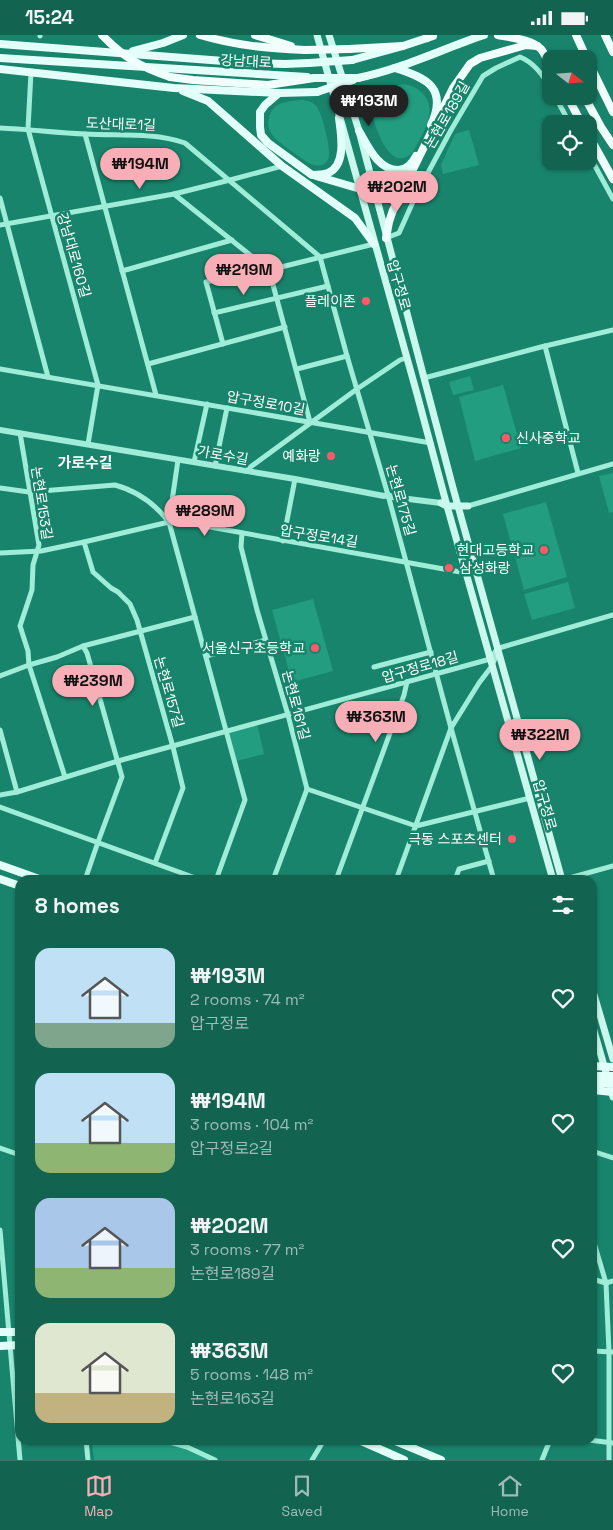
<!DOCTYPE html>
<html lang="en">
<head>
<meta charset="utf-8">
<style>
	:root { --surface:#136351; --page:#1c6958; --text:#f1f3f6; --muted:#9dbcb7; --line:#327768; --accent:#f7aeb6 }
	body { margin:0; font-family:"Space Grotesk","Noto Sans KR",sans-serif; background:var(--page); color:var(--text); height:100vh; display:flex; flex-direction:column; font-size:19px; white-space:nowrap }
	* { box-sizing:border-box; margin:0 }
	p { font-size:16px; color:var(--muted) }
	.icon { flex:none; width:28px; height:28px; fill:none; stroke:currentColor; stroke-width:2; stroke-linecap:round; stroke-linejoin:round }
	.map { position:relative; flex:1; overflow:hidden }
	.sheet { position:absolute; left:15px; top:840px; width:582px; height:570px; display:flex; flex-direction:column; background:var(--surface); border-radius:15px; box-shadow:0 1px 4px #0004 }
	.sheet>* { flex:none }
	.needle { width:32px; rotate:107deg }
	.controls { position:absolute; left:542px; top:15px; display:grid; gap:10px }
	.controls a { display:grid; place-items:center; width:55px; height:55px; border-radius:10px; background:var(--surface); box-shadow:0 1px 4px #0004; font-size:25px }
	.price { position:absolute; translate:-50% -42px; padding:0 11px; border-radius:18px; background:var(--accent); color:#111; font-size:16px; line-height:32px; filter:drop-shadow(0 1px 2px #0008) }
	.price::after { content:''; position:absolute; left:50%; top:30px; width:15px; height:11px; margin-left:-8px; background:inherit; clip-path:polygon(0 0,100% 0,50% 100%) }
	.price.selected { background:#222; color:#fff }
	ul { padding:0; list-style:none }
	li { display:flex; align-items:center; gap:15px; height:125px; padding:0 20px }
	li span { display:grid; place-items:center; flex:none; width:140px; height:100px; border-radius:15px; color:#555 }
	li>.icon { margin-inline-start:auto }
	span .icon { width:60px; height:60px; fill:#fffc; stroke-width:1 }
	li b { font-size:21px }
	h2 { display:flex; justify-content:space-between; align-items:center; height:60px; padding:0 20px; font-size:21px }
	.status { display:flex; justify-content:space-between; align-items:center; height:35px; padding:0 25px; background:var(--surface); direction:ltr }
	.status svg { height:14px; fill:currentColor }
	.tab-bar { display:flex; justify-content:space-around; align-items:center; height:70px; border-top:1px solid var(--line); background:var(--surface); font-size:14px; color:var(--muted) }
	.tab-bar a { display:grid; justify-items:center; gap:2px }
	.tab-bar .selected { color:var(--accent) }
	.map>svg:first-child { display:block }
</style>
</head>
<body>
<div class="status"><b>15:24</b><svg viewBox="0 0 49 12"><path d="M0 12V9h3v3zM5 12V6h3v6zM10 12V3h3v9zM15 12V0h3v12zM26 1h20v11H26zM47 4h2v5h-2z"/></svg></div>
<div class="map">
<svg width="613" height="1425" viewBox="0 0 613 1425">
	<rect width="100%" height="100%" fill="#19846c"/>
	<g fill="#229d7f">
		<path d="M 402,49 C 410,50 417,52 423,59 C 439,76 422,99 413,117 C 388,142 374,86 369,70 C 369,55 390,53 402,49 Z"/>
		<path d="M 303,65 C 309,66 313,67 317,72 C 322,78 331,114 329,121 C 327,133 315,132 307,127 C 299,121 275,106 271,98 C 268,94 268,87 269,83 C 272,66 290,66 303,65 Z"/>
		<polygon points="469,95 479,130 443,139 441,130 455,99"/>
		<polygon points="470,341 474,355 453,360 449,347"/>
		<polygon points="503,350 521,413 475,426 459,362"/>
		<polygon points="613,438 613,477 609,478 599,441"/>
		<polygon points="546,467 567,542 524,555 503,479"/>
		<polygon points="568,547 575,573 532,585 524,559"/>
		<polygon points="313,564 333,636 292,647 272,575"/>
		<polygon points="257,689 264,719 237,726 229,696"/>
		<polygon points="92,1405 163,1405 215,1425 94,1425"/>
	</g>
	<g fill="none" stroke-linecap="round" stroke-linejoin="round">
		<g stroke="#9fecd9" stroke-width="5">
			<polyline points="40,1 40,0"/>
			<polyline points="31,37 28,94 98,350 88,409"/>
			<polyline points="555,61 570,89"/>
			<path d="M 0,93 C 28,94 57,98 85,99 C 119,101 153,97 185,108 L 320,222 L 347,321 L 388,460 L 451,693 L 494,845"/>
			<polyline points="85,99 156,360"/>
			<polyline points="589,120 613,164"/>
			<polyline points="174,159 265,232"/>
			<polyline points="0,163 48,342"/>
			<polyline points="0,190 174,159 230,145 282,131"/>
			<path d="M 386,203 L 399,198 L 417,158 L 451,95 L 483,41 L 496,33 L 520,22 C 535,28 544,41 551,55"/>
			<polyline points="269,235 310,387"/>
			<polyline points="122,236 232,205"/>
			<polyline points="214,278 328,251"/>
			<polyline points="223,309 206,247 265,232 269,235 374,209"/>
			<polyline points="545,311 578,438"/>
			<polyline points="148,329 285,292"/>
			<polyline points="0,334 431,408"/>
			<polyline points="297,334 347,321"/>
			<polyline points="424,343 541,312 613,295"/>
			<polyline points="20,398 39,510 33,530 32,555 20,591 28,616 29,630 65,742"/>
			<polyline points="178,425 169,487 245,765 216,845"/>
			<polyline points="194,427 207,369"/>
			<polyline points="215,431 227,373"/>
			<polyline points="245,436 357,354 400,325 406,323"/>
			<path d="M 0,453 L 29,457 L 115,450 C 137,456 155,469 169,487"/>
			<polyline points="468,471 613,429"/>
			<polyline points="242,498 241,512 257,575 288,680 307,754 273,845"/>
			<polyline points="283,506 295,444"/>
			<polyline points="84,507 93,537 111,553 118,557 130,569 137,585 173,712 183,753 155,828"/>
			<polyline points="0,518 41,516 84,507 169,487 182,487 466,538"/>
			<polyline points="83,611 87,618 122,742 98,807 85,845"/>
			<polyline points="499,613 613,580"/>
			<polyline points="206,621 266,605"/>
			<polyline points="374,632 431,617"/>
			<polyline points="0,641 29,630 57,622 83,611 195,582"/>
			<polyline points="0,695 17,757"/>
			<polyline points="307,754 416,791 530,763"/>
			<polyline points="0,760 17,757 118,726 483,626 490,624 498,613"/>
			<polyline points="0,772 201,845"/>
			<polyline points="336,845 404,660 407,647"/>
			<polyline points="396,845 451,693 479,648 492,631 497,618"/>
			<polyline points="455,845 459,834 489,826"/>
			<polyline points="562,845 613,831"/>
			<polyline points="0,1113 20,1120"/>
			<polyline points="592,1116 613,1123"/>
			<polyline points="0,1195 20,1425"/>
			<polyline points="592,1201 606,1248 609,1317 609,1425"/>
			<polyline points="592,1244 606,1248 613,1246"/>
			<polyline points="592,1316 613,1317"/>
			<polyline points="86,1405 88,1425"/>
			<polyline points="163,1405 187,1412 215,1425"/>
			<polyline points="589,1405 613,1408"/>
			<polyline points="413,1414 416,1405"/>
			<polyline points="312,1425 324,1405"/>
			<polyline points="542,1425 550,1405"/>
		</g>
		<polyline stroke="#9fecd9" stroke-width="6" points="0,395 295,444 384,461 388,460 392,462 441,468"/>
		<g stroke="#cbf8ee" stroke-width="7">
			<polyline points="317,0 417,359 447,471 553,845"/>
			<polyline points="329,0 359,96 453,453 562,845"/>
			<polyline points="441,468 447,471 468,471"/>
			<polyline points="592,953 613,1024"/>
			<polyline points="592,989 613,1062"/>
		</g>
		<g stroke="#e3fffa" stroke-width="8">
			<polyline points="0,9 250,28 285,29 309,28"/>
			<polyline points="133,16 163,8 183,0"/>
			<polyline points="0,23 307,42"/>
			<polyline points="352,25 403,11 433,1"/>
			<path d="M 395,33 C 427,43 448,53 431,90"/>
			<polyline points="0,34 174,53 279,58 317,57"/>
			<path d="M 358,43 C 402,34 442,14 484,0"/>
			<polyline points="183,56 208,66 282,131 355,183 374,209"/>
			<path d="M 279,58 L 265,70 L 260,77 L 260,92 L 261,100 L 268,108 L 312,140 C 317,140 323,140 328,138 C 347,130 341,98 339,83"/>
			<path d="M 359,96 C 368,111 378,135 398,135 C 407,135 412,129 416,121"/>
			<polyline points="316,141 374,158"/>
			<polyline points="0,830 42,845"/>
			<polyline points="0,844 20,851"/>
			<polyline points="592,1031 613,1032"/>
			<polyline points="592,1055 613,1057"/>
			<polyline points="0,1297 20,1297"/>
			<polyline points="0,1311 20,1310"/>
			<polyline points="359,1405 404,1425"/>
			<polyline points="393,1405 441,1425"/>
		</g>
		<g stroke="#f1fffc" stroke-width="8">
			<path d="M 200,0 C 237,11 267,13 305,15"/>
			<polyline points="255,0 291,11"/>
			<path d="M 498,0 C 511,3 531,4 541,14 C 545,19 548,26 551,32"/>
			<polyline points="576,0 587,24"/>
			<polyline points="605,0 613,17"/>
			<polyline points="427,3 431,0"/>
			<polyline points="349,14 403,11"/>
			<polyline points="589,28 613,77"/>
			<polyline points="170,42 193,45 268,50 314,43"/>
			<polyline points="567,61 582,89"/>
			<polyline points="584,61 601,92 613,110"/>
			<polyline points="589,101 613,144"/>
			<polyline points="386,203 389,187 393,175 453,53 470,29 480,23 526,10 537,11"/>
		</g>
		<g stroke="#e3fffa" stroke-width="8">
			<polyline points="309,28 352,25"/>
			<polyline points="314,43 358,43"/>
			<polyline points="317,57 353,45"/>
			<polyline points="592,1041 613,1041"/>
			<polyline points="592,1048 613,1048"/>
		</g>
		<g stroke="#f1fffc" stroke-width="8">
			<path d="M 102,0 C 124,23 141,32 170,42"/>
			<polyline points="305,15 349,14"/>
		</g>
	</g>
	<g fill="#fe5a67" stroke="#19846c" stroke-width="2">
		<circle cx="366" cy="266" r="5"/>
		<circle cx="506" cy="403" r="5"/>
		<circle cx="331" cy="421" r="5"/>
		<circle cx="544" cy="515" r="5"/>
		<circle cx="449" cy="533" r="5"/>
		<circle cx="315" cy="613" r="5"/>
		<circle cx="512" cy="804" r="5"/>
	</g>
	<g text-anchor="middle" stroke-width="5" stroke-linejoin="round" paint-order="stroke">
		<g font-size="14" fill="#fff" stroke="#19846c">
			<text transform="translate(246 26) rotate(3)" y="5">강남대로</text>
			<text transform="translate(447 80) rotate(-60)" y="5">논현로189길</text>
			<text transform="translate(121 89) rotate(2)" y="5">도산대로1길</text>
			<text transform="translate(74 220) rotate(74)" y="5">강남대로160길</text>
			<text transform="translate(399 250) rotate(74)" y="5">압구정로</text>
			<text transform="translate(266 368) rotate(10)" y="5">압구정로10길</text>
			<text transform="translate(223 420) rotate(10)" y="5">가로수길</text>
			<text transform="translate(401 465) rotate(74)" y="5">논현로175길</text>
			<text transform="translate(42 468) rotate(81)" y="5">논현로153길</text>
			<text transform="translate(319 501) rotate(9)" y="5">압구정로14길</text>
			<text transform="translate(420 632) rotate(-16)" y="5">압구정로18길</text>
			<text transform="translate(169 657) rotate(74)" y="5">논현로157길</text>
			<text transform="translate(296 670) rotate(75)" y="5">논현로161길</text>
			<text transform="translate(545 770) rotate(74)" y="5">압구정로</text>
		</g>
		<g font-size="14" fill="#fff" stroke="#19846c" text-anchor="end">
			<text x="356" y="271">플레이존</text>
			<text x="516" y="408" text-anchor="start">신사중학교</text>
			<text x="321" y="426">예화랑</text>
			<text x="534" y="520">현대고등학교</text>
			<text x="459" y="538" text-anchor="start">삼성화랑</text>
			<text x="305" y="618">서울신구초등학교</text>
			<text x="502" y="809">극동 스포츠센터</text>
		</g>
		<g font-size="15" font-weight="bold" fill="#fff" stroke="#19846c">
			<text x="85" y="433">가로수길</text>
		</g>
	</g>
</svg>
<div class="controls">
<a><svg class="needle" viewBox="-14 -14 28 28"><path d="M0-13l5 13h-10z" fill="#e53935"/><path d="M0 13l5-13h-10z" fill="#9dbcb7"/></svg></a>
<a><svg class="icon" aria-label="locate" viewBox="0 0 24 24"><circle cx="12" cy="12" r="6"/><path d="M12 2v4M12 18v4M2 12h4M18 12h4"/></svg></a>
</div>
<b class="price selected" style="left:369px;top:92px">₩193M</b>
<b class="price" style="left:140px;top:155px">₩194M</b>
<b class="price" style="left:397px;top:178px">₩202M</b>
<b class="price" style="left:244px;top:261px">₩219M</b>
<b class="price" style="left:205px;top:502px">₩289M</b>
<b class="price" style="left:93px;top:672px">₩239M</b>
<b class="price" style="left:376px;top:708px">₩363M</b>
<b class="price" style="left:540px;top:726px">₩322M</b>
<section class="sheet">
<h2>8 homes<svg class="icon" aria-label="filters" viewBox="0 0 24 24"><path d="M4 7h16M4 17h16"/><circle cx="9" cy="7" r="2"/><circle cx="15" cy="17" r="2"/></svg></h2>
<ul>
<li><span style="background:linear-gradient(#bfe0f5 75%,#7fa58c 0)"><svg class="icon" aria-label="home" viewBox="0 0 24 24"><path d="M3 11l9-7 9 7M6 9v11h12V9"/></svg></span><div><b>₩193M</b><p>2 rooms · 74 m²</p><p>압구정로</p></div><svg class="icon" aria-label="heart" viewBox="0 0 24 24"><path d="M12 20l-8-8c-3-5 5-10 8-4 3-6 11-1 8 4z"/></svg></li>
<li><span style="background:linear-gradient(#bfe0f5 70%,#8fb573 0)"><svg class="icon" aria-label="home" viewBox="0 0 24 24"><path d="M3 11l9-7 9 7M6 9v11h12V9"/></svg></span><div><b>₩194M</b><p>3 rooms · 104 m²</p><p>압구정로2길</p></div><svg class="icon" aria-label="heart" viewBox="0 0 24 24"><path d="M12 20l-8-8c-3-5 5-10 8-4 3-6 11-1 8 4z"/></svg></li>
<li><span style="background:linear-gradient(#a9c7e8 70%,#8fb573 0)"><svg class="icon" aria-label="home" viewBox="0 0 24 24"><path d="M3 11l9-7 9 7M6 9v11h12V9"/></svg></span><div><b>₩202M</b><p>3 rooms · 77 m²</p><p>논현로189길</p></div><svg class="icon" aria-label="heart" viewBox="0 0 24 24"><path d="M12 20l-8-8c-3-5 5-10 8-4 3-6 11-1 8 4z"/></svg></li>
<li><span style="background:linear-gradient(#dfe7d0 70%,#c2b280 0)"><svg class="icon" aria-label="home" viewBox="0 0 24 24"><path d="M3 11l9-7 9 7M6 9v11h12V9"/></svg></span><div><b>₩363M</b><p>5 rooms · 148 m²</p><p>논현로163길</p></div><svg class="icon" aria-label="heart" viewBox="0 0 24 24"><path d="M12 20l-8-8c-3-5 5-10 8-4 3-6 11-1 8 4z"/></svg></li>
</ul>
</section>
</div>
<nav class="tab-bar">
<a class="selected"><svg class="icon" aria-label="map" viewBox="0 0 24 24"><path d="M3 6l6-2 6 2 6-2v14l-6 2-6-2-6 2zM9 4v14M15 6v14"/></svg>Map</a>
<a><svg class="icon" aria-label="saved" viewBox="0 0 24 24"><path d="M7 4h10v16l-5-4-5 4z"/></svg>Saved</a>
<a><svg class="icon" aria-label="home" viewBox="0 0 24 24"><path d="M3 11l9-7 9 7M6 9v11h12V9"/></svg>Home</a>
</nav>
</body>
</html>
